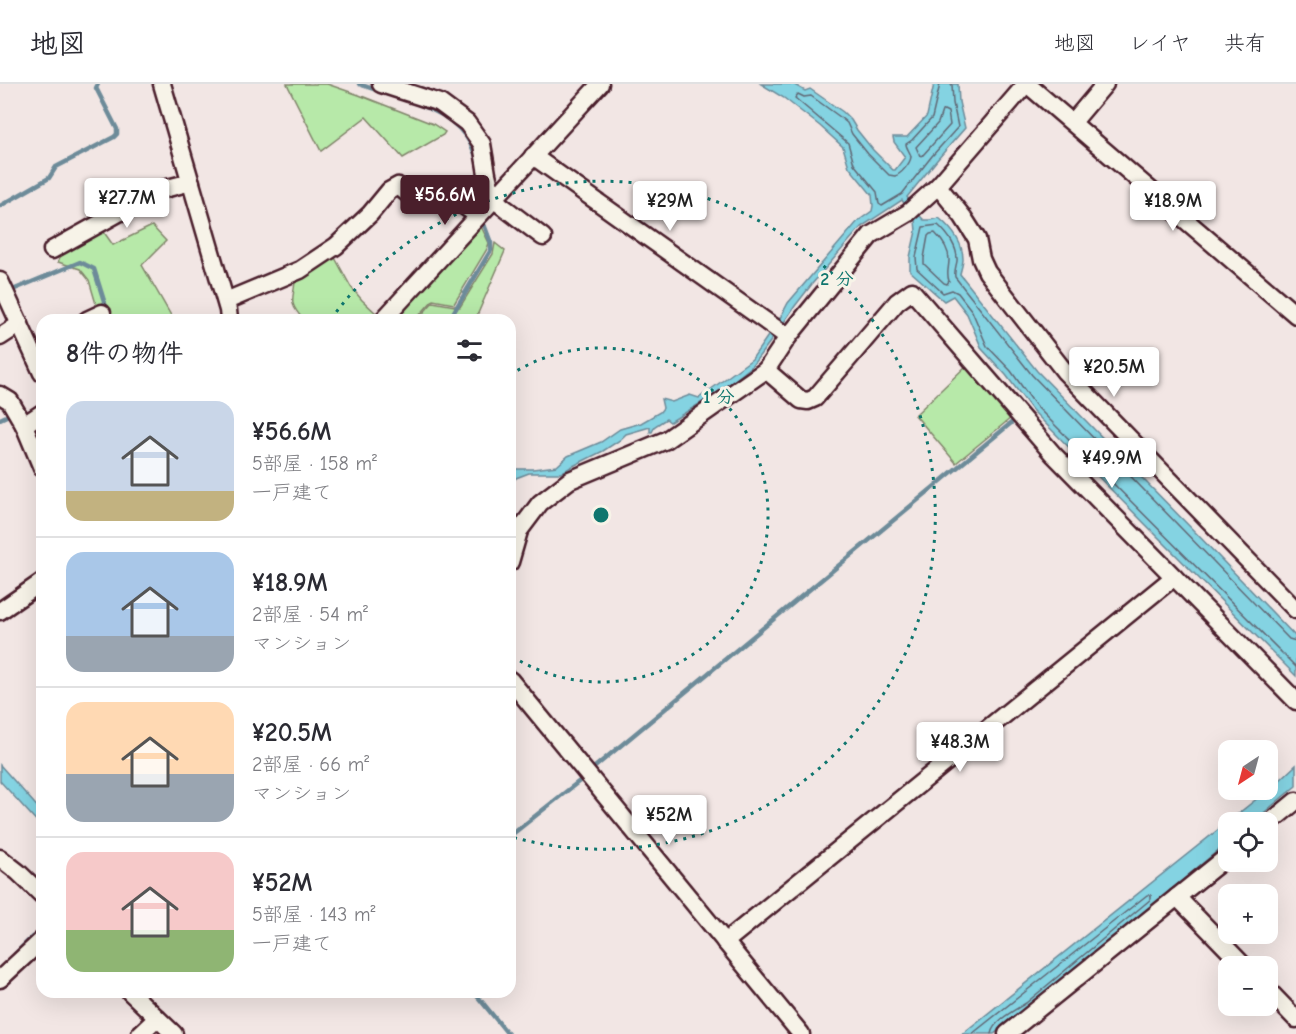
<!DOCTYPE html>
<html lang="ja">
<head>
<meta charset="utf-8">
<style>
	:root { --surface:#fff; --page:#f2f2f3; --text:#2b2b33; --muted:#7c7c81; --line:#e1e1e2; --accent:#4a1f2b }
	body { margin:0; font-family:"Comic Neue","Klee One",sans-serif; background:var(--page); color:var(--text); height:100vh; display:flex; flex-direction:column; font-size:22px; white-space:nowrap }
	* { box-sizing:border-box; margin:0 }
	p { font-size:20px; color:var(--muted) }
	.icon { flex:none; width:33px; height:33px; fill:none; stroke:currentColor; stroke-width:2; stroke-linecap:round; stroke-linejoin:round }
	.map { position:relative; flex:1; overflow:hidden }
	.drawer { position:absolute; left:36px; top:230px; width:480px; height:684px; display:flex; flex-direction:column; background:var(--surface); border-radius:18px; box-shadow:0 6px 24px #0002 }
	.drawer>* { flex:none }
	.needle { width:39px; rotate:216deg }
	.controls { position:absolute; left:1218px; top:656px; display:grid; gap:12px }
	.controls a { display:grid; place-items:center; width:60px; height:60px; border-radius:12px; background:var(--surface); box-shadow:0 6px 24px #0002; font-size:30px }
	.price { position:absolute; translate:-50% -51px; padding:0 14px; border-radius:6px; background:#fff; color:#222; font-size:20px; line-height:39px; filter:drop-shadow(0 2px 3px #0008) }
	.price::after { content:''; position:absolute; left:50%; top:36px; width:18px; height:14px; margin-left:-9px; background:inherit; clip-path:polygon(0 0,100% 0,50% 100%) }
	.price.on { background:var(--accent); color:#fff }
	ul { padding:0; list-style:none }
	li { display:flex; align-items:center; gap:18px; height:150px; padding:0 30px }
	li+li { border-top:2px solid var(--line) }
	li span { display:grid; place-items:center; flex:none; width:168px; height:120px; border-radius:18px; color:#555 }
	li>.icon { margin-inline-start:auto }
	span .icon { width:72px; height:72px; fill:#fffc; stroke-width:1 }
	li b { font-size:26px }
	h2 { display:flex; justify-content:space-between; align-items:center; height:72px; padding:0 30px; font-size:26px }
	header { display:flex; align-items:center; gap:36px; box-sizing:border-box; height:84px; padding:0 30px; background:var(--surface); border-bottom:2px solid var(--line) }
	header strong { font-size:28px }
	nav { display:flex; gap:33px; margin-inline-start:auto; font-size:21px }
	.map>svg:first-child { display:block }
</style>
</head>
<body>
<header>
<strong>地図</strong>
<nav><a>地図</a><a>レイヤ</a><a>共有</a></nav>
</header>
<div class="map">
<svg width="1296" height="950" viewBox="0 0 1296 950">
	<rect width="100%" height="100%" fill="#f2e6e4"/>
	<filter id="ink" filterUnits="userSpaceOnUse"><feTurbulence type="fractalNoise" baseFrequency=".0167" numOctaves="2"/><feDisplacementMap in="SourceGraphic" scale="12" xChannelSelector="R" yChannelSelector="G"/><feConvolveMatrix kernelMatrix="1 2 1 2 8 2 1 2 1" color-interpolation-filters="sRGB"/></filter>
	<g filter="url(#ink)">
		<g fill="#b7e9a9" stroke="#80846a" stroke-width="1.5">
			<polygon points="287,0 327,0 359,11 433,40 445,48 443,51 403,74 366,33 321,67"/>
			<polygon points="478,136 489,159 487,165 454,220 433,216 418,233 417,235 389,236"/>
			<polygon points="152,142 166,157 142,181 173,235 104,235 96,220 89,196 80,185 58,178 62,167 101,144 113,161"/>
			<polygon points="495,159 505,167 476,234 472,236 418,235 433,218 460,223 493,170"/>
			<path d="M 334,172 L 351,203 L 362,216 L 378,231 L 373,235 L 303,235 C 286,216 295,216 295,193 Z"/>
			<polygon points="967,281 1011,334 956,379 915,331"/>
		</g>
		<g fill="#84d3e2" stroke="#6d8b99" stroke-width="1.5">
			<path d="M 761,0 L 793,0 L 805,7 L 810,5 L 843,28 L 851,36 L 857,46 L 873,66 L 893,86 L 895,86 L 905,73 L 894,58 L 893,53 L 907,53 L 927,32 L 934,0 L 958,0 L 959,18 L 965,44 L 937,76 L 907,113 L 918,130 L 924,136 L 930,136 L 939,134 C 951,144 963,158 963,175 C 963,180 961,185 960,190 L 1037,287 L 1197,450 L 1296,553 L 1296,592 L 1032,326 L 1006,291 L 982,265 L 967,230 L 953,212 L 944,217 L 910,187 L 910,173 L 916,147 L 915,137 L 902,116 L 861,143 L 812,200 L 795,222 L 776,250 L 751,283 L 722,306 L 670,338 L 666,335 L 655,342 L 652,348 L 650,348 L 650,343 L 626,350 L 620,356 L 603,367 L 571,383 L 561,389 L 529,389 L 516,394 L 510,401 L 510,387 L 511,385 L 533,385 L 557,382 L 568,372 L 601,358 L 620,345 L 641,339 L 660,328 L 663,324 L 661,315 L 672,318 L 690,311 L 699,314 L 752,275 L 779,236 L 788,219 L 858,137 L 872,127 L 873,122 L 872,111 L 849,83 L 843,63 L 820,42 L 784,14 Z"/>
			<polygon points="0,681 42,728 42,743 0,697"/>
			<polygon points="1296,681 1296,702 1291,706 1253,738 1228,738 1228,758 1029,924 1014,933 994,950 962,950 1279,697"/>
		</g>
		<g fill="none" stroke-linecap="round" stroke-linejoin="round">
			<g stroke="#616774" stroke-width="1.5">
				<path d="M 940,0 L 932,34 L 912,56 L 906,60 C 906,64 911,69 911,73 C 910,80 901,90 895,92 L 889,91 L 868,70 L 852,50 L 847,39 L 840,33 L 811,12 L 804,13 L 798,10 L 795,14 L 848,59 L 854,80 L 877,108 L 879,120 L 882,122 L 902,110 L 932,72 L 958,43 L 953,19 L 952,0"/>
				<polygon points="944,26 948,28 950,41 923,71 920,72 916,63 938,39 942,27"/>
				<path d="M 935,149 C 942,156 949,166 949,176 C 949,184 946,189 949,197 L 947,200 L 944,199 L 924,180 L 924,174 L 928,152 L 930,150 Z"/>
				<path d="M 1296,557 L 1289,555 L 1032,291 L 955,193 C 954,187 956,183 957,177 C 958,164 948,150 938,141 L 923,143 L 916,173 L 917,185 L 943,209 L 952,206 L 958,209 L 972,227 L 987,262 L 1011,287 L 1036,322 L 1296,583"/>
				<path d="M 972,950 L 1147,811 L 1151,811 L 1151,815 L 1026,919 C 1015,926 993,937 991,950"/>
			</g>
			<g stroke="#6d8b99" stroke-width="4.5">
				<polyline points="359,0 379,7"/>
				<path d="M 418,20 C 447,30 472,48 478,81 C 480,95 478,110 480,124"/>
				<polyline points="0,122 49,94 56,83 114,53 117,50 117,45 96,4 98,0"/>
				<polyline points="15,205 80,178 94,185 110,236"/>
				<polyline points="449,236 491,166 491,159 482,135"/>
				<polyline points="0,335 13,329"/>
				<polyline points="590,687 1016,335"/>
				<polyline points="510,752 582,695"/>
				<polyline points="15,870 32,853"/>
				<polyline points="474,908 508,950"/>
			</g>
			<defs>
				<g id="minor">
					<polyline points="162,0 228,226 229,236"/>
					<polyline points="381,0 440,19 467,39 482,60 487,90 493,115 543,153"/>
					<polyline points="1027,0 1296,231"/>
					<polyline points="1073,38 1105,0"/>
					<polyline points="533,72 788,253"/>
					<polyline points="938,102 963,133 977,155 981,175 987,188 1065,288 1296,526"/>
					<polyline points="52,166 160,106 191,98"/>
					<polyline points="0,197 42,289"/>
					<polyline points="226,217 300,186 336,162 370,130 389,107 398,102 417,117 456,116 478,132"/>
					<polyline points="87,236 102,229"/>
					<polyline points="383,236 600,0"/>
					<polyline points="0,253 20,240"/>
					<polyline points="766,286 801,316 808,317 815,314 897,218 912,207 1053,370 1296,617"/>
					<polyline points="0,311 10,317 24,341"/>
					<polyline points="42,329 24,341 42,384"/>
					<polyline points="510,478 519,447 540,419 570,396 666,356 766,286 788,253 871,151 908,129 938,102 1026,0"/>
					<polyline points="0,527 42,498"/>
					<polyline points="510,596 801,950"/>
					<polyline points="1268,740 1296,717"/>
					<polyline points="0,774 18,788 42,811"/>
					<polyline points="1177,813 1244,882"/>
					<polyline points="725,858 1174,493"/>
					<polyline points="0,895 42,856"/>
					<polyline points="1268,906 1296,935"/>
					<polyline points="130,908 174,950"/>
					<polyline points="140,950 157,934"/>
					<polyline points="1007,950 1228,772"/>
				</g>
			</defs>
			<use href="#minor" stroke="#4a1f2b" stroke-width="21"/>
			<use href="#minor" stroke="#f7f3e8" stroke-width="16"/>
		</g>
	</g>
	<g fill="none" stroke="#0f766e" stroke-width="3" stroke-dasharray="3 6">
		<path d="M510 291A167 167 0 1 1 510 571"/>
		<path d="M331 235A334 334 0 1 1 512 753"/>
	</g>
	<circle cx="601" cy="431" r="9" fill="#0f766e" stroke="#f7f3e8" stroke-width="3"/>
	<g font-size="18" text-anchor="middle" font-weight="bold" fill="#0f766e" stroke="#f7f3e8" stroke-width="6" stroke-linejoin="round" paint-order="stroke">
		<text x="837" y="201">2 分</text>
		<text x="719" y="319">1 分</text>
	</g>
</svg>
<div class="controls">
<a><svg class="needle" viewBox="-14 -14 28 28"><path d="M0-13l5 13h-10z" fill="#e53935"/><path d="M0 13l5-13h-10z" fill="#7c7c81"/></svg></a>
<a><svg class="icon" aria-label="locate" viewBox="0 0 24 24"><circle cx="12" cy="12" r="6"/><path d="M12 2v4M12 18v4M2 12h4M18 12h4"/></svg></a>
<a>+</a>
<a>−</a>
</div>
<b class="price on" style="left:445px;top:142px">¥56.6M</b>
<b class="price" style="left:127px;top:145px">¥27.7M</b>
<b class="price" style="left:670px;top:148px">¥29M</b>
<b class="price" style="left:1173px;top:148px">¥18.9M</b>
<b class="price" style="left:1114px;top:314px">¥20.5M</b>
<b class="price" style="left:1112px;top:405px">¥49.9M</b>
<b class="price" style="left:960px;top:689px">¥48.3M</b>
<b class="price" style="left:669px;top:762px">¥52M</b>
<section class="drawer">
<h2>8件の物件<svg class="icon" aria-label="filters" viewBox="0 0 24 24"><path d="M4 7h16M4 17h16"/><circle cx="9" cy="7" r="2"/><circle cx="15" cy="17" r="2"/></svg></h2>
<ul>
<li><span style="background:linear-gradient(#c9d6e8 75%,#c2b280 0)"><svg class="icon" aria-label="home" viewBox="0 0 24 24"><path d="M3 11l9-7 9 7M6 9v11h12V9"/></svg></span><div><b>¥56.6M</b><p>5部屋 · 158 m²</p><p>一戸建て</p></div></li>
<li><span style="background:linear-gradient(#a9c7e8 70%,#9aa5b1 0)"><svg class="icon" aria-label="home" viewBox="0 0 24 24"><path d="M3 11l9-7 9 7M6 9v11h12V9"/></svg></span><div><b>¥18.9M</b><p>2部屋 · 54 m²</p><p>マンション</p></div></li>
<li><span style="background:linear-gradient(#ffd9b3 60%,#9aa5b1 0)"><svg class="icon" aria-label="home" viewBox="0 0 24 24"><path d="M3 11l9-7 9 7M6 9v11h12V9"/></svg></span><div><b>¥20.5M</b><p>2部屋 · 66 m²</p><p>マンション</p></div></li>
<li><span style="background:linear-gradient(#f6c9c9 65%,#8fb573 0)"><svg class="icon" aria-label="home" viewBox="0 0 24 24"><path d="M3 11l9-7 9 7M6 9v11h12V9"/></svg></span><div><b>¥52M</b><p>5部屋 · 143 m²</p><p>一戸建て</p></div></li>
</ul>
</section>
</div>
</body>
</html>
